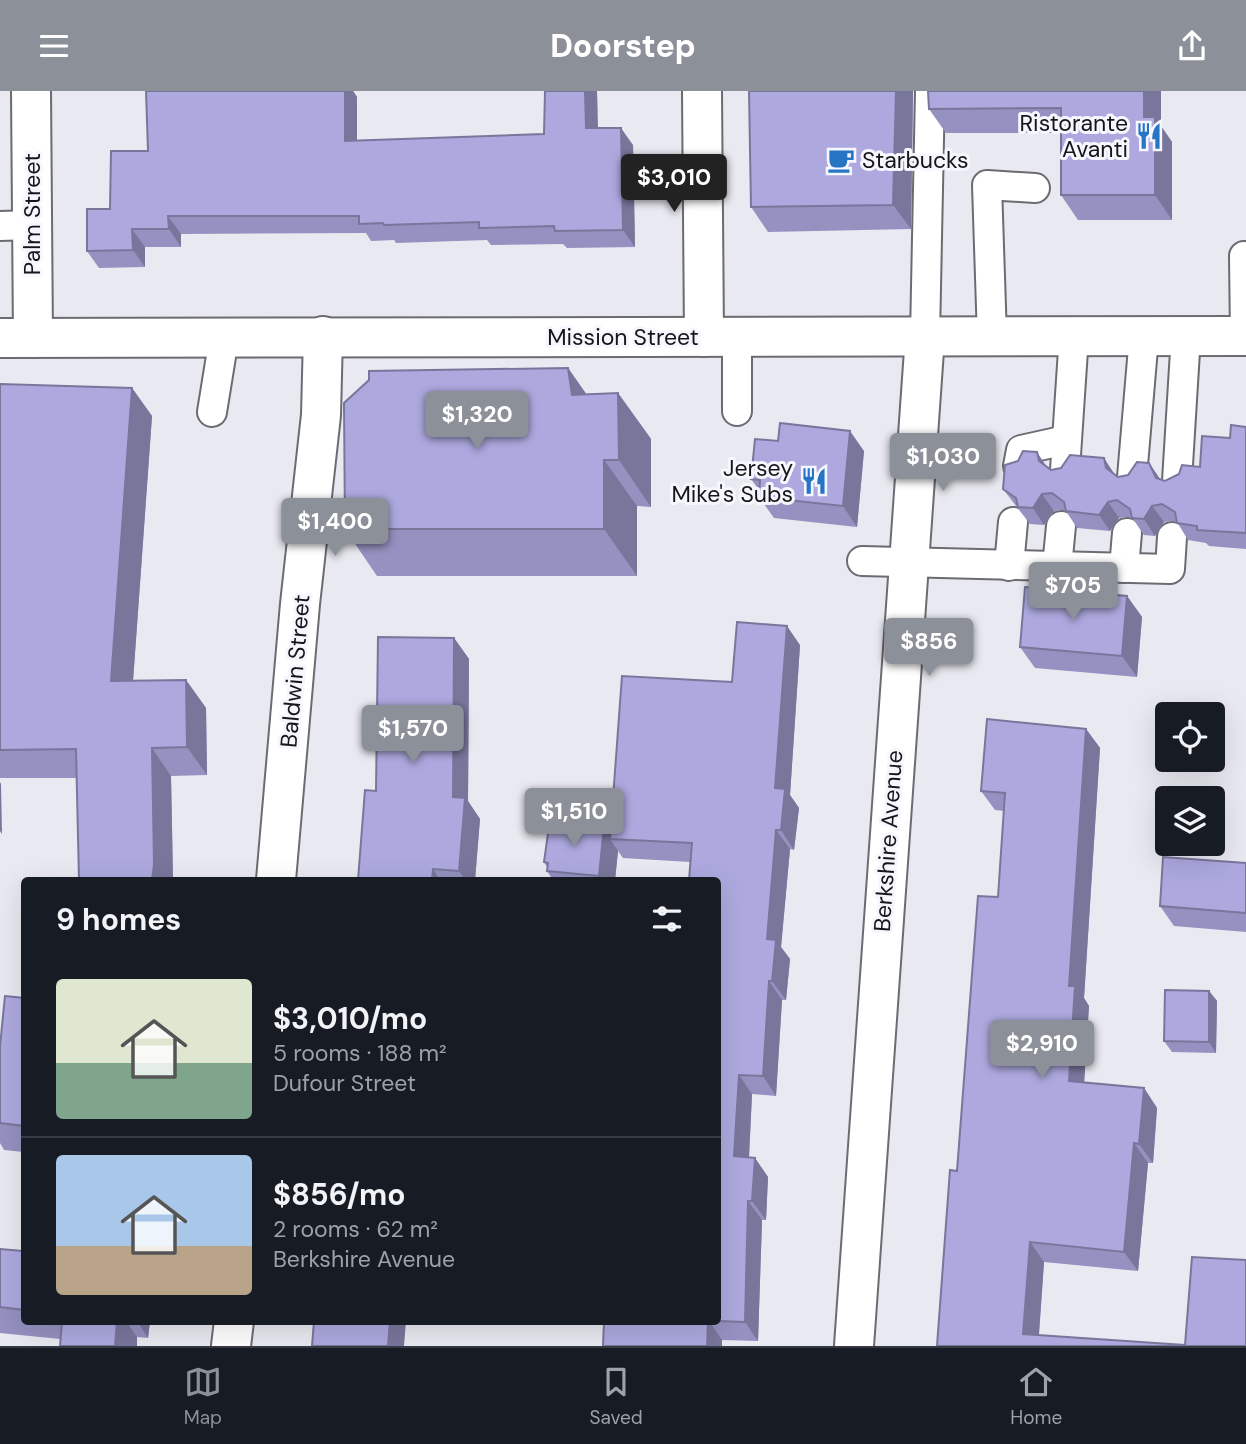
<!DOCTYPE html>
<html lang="en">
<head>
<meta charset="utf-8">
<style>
	:root { --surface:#171b24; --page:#242831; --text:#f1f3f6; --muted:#9ea1a6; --line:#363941; --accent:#8c9099 }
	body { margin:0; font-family:"DM Sans",sans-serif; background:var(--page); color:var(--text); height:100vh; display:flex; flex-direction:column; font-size:26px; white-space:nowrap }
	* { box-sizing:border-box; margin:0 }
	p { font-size:23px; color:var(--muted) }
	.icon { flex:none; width:38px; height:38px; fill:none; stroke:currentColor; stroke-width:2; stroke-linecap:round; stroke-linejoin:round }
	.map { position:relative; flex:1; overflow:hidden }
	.side { position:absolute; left:21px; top:786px; width:700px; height:448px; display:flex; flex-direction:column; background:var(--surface); border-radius:7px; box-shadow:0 7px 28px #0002 }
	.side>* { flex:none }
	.buttons { position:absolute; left:1155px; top:611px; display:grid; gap:14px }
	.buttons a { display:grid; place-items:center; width:70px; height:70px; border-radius:7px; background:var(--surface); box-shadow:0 7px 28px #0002; font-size:35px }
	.price { position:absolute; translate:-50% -60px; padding:0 16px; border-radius:7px; background:var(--accent); color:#fff; font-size:23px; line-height:46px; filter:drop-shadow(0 2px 4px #0008) }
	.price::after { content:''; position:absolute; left:50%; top:42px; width:21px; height:16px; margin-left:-10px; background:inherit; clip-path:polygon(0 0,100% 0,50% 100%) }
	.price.active { background:#222; color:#fff }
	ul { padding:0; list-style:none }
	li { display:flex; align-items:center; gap:21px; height:175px; padding:0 35px }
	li+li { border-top:2px solid var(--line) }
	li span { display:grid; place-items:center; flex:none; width:196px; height:140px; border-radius:7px; color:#555 }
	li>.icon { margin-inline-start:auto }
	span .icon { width:84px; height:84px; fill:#fffc; stroke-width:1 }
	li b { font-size:30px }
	h2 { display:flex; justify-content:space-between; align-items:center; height:84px; padding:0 35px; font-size:30px }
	header { display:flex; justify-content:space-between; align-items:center; height:91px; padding:0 35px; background:var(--accent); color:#fff; font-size:32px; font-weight:800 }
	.dock { display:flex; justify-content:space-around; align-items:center; height:98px; border-top:2px solid var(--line); background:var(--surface); font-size:19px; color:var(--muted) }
	.dock a { display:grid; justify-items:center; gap:4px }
	.dock .active { color:var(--accent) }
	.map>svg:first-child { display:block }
</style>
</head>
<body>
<header><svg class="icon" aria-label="menu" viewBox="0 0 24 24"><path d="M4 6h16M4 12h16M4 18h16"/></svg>Doorstep<svg class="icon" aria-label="share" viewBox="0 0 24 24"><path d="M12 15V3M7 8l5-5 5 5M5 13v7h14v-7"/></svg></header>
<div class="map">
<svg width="1246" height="1255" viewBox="0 0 1246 1255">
	<rect width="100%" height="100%" fill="#e9e9f1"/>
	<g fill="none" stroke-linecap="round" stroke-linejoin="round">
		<defs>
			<g id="lane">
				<polyline points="0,135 32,134"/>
				<polyline points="1244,165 1245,245"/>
				<polyline points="925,245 930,0"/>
				<polyline points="992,247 987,94 1035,97"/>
				<polyline points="737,320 737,246"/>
				<polyline points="212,321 224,247"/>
				<polyline points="1018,375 1021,359 1066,349"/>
				<polyline points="1065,379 1074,244"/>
				<polyline points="1132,386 1144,245"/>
				<polyline points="1177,390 1186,244"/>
				<polyline points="862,470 1170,478 1172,446"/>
				<polyline points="1009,475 1013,431"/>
				<polyline points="1057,476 1061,435"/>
				<polyline points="1124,477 1127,442"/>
			</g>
			<g id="street">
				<polyline points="31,0 33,247"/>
				<polyline points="702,0 704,246"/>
				<polyline points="276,789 300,513 321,324 323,245"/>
				<polyline points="231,1255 234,1230"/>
				<polyline points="854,1255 925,245"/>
			</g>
			<polyline id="highway" points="0,247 1246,245"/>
		</defs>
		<use href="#lane" stroke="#6b6b72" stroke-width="32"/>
		<use href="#street" stroke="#6b6b72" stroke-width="42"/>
		<use href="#highway" stroke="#6b6b72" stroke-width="42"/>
		<use href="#lane" stroke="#fff" stroke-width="28"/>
		<use href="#street" stroke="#fff" stroke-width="38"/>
		<use href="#highway" stroke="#fff" stroke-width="38"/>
	</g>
	<g fill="#9591c0">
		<polygon points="146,0 353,0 357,6 357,50 544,43 545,0 597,0 598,37 633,54 635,156 567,157 563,153 491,154 487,149 396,152 394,149 371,150 366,142 181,143 181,156 145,156 145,176 99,177 87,160 110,118 148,60"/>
		<polygon points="749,0 913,0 911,138 768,141 751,116"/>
		<polygon points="1161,0 1161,35 1172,51 1172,129 1078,129 1061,104 1061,42 946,42 929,18"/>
		<polygon points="568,277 586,303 618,302 651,348 651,416 637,415 637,485 377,485 345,438"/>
		<polygon points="0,293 132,297 152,325 133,590 186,589 206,617 207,684 171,685 173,789 79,789 77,687 0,687"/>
		<polygon points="1246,336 1246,458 1209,455 1206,452 1188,449 1177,431 1174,430 1164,431 1155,445 1144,444 1133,428 1129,426 1119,427 1110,440 1077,437 1066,420 1063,419 1054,420 1044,434 1030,433 1003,398 1018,370 1047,375 1051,379 1115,383 1118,386 1128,384 1149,372 1160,388 1165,390 1200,376 1230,347"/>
		<polygon points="778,350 864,360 857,436 774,427 759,406 760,400 751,388"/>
		<polygon points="1127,505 1142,526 1137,586 1035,577 1020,556"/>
		<polygon points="454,547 469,568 468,710 480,728 475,789 358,789 376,700"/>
		<polygon points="800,554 790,704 799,717 794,759 790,758 781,856 790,868 786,909 782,909 776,1005 752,1003 749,1067 755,1067 768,1086 766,1129 762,1129 758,1250 722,1249 722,1255 603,1255 604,1230 718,1230 690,771 623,767 618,760 615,789 553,789 547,780 547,776 544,771 610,743 732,591"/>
		<polygon points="1086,638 1100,657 1084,907 1089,915 1084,992 1144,997 1157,1017 1153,1072 1148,1072 1138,1180 1044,1171 1039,1244 1185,1254 1246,1255 937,1255 957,1080 998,806 1004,720 995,719 981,700"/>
		<polygon points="1246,772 1246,841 1174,835 1160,815"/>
		<polygon points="1209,900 1217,910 1216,962 1172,961 1164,950"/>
		<polygon points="24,907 24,1061 4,1059 0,1052 0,955"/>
		<polygon points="24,1139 24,1230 150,1230 148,1247 137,1246 137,1255 60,1255 60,1248 0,1242 0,1158 23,1160"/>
	</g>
	<g fill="#79769c">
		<polygon points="345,0 353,0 357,6 357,68 345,50"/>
		<polygon points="585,0 597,0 598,55 586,37"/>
		<polygon points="896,0 913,0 911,138 893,114"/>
		<polygon points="1144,0 1161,0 1161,35 1172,51 1172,129 1155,104 1144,26"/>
		<polygon points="621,37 633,54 635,156 623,139"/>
		<polygon points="168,125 181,143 181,156 169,138"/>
		<polygon points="132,138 145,156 145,176 133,159"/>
		<polygon points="568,277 601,324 572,304"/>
		<polygon points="132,297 152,325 131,618 111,590"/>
		<polygon points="618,302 651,348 651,416 619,369"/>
		<polygon points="850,340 864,360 857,436 843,415"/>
		<polygon points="1037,361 1048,378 1039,370"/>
		<polygon points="1104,367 1115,384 1106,377"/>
		<polygon points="604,369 637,415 637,485 604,438"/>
		<polygon points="1149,372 1160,388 1156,387"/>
		<polygon points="1042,403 1054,420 1044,434 1033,417"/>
		<polygon points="1108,411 1119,427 1110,440 1099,424"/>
		<polygon points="1152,415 1164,431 1155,445 1144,428"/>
		<polygon points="1127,505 1142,526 1137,586 1122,565"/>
		<polygon points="787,535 800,554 790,704 799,717 794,759 781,739 775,697"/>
		<polygon points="454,547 469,568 468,710 480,728 475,789 465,789 459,780 453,706"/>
		<polygon points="186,589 206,617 207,684 187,656"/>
		<polygon points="1086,638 1100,657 1084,907 1089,915 1083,1010 1069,990 1069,895"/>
		<polygon points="152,657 171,685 173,789 152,789"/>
		<polygon points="0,691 1,693 2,743 0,740"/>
		<polygon points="604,734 613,748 610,748 618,760 615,789 601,789 599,785"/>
		<polygon points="776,739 790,758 781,856 790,868 786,909 772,890 767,848"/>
		<polygon points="433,778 440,789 432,789"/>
		<polygon points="769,890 782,909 776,1005 763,985"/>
		<polygon points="1209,900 1217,910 1216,962 1209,951"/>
		<polygon points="739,984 752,1003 748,1085 734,1065"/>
		<polygon points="1144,997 1157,1017 1153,1072 1139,1053"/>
		<polygon points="1134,1052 1148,1072 1138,1180 1124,1161"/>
		<polygon points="755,1067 768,1086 766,1129 752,1110"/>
		<polygon points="748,1110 762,1129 758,1250 745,1231"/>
		<polygon points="1030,1151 1044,1171 1038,1255 1023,1243"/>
		<polygon points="117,1230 126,1230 137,1246 137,1255 115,1255"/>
		<polygon points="137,1230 150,1230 148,1247"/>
		<polygon points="390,1230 406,1230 404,1255 388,1255"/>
		<polygon points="709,1230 722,1249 722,1255 707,1255"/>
	</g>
	<g fill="#ada9df" stroke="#79769c" stroke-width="2">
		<polygon points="146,0 345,0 345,50 544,43 545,0 585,0 586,37 621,37 623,139 555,140 554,135 479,137 479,131 384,134 383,132 359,133 359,125 168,125 169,138 132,138 133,159 87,160 87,118 110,118 111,60 148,60"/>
		<polygon points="749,0 896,0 893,114 751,116"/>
		<polygon points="928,0 1144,0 1144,26 1155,26 1155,104 1061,104 1061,17 929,18"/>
		<polygon points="568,277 572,304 618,302 619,369 604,369 604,438 345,438 344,312 369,289 369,280"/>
		<polygon points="0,293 132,297 111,590 186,589 187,656 152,657 154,773 152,789 79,789 76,658 0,659"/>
		<polygon points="780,332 850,340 843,415 759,406 760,389 751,388 755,348 778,350"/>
		<polygon points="1231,334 1246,336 1246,442 1197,439 1197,435 1177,432 1175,421 1162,413 1152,415 1144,428 1132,427 1130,418 1117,409 1108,411 1099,424 1066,420 1064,411 1052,402 1042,403 1033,417 1018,416 1016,407 1003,398 1005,374 1018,370 1023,360 1037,361 1039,370 1051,379 1061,377 1070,364 1104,367 1106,377 1118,386 1128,384 1137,371 1149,372 1156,387 1165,390 1179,383 1182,374 1200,376 1202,345 1230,347"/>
		<polygon points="1025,496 1127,505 1122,565 1020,556"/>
		<polygon points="737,531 787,535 775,697 785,698 781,739 776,739 767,848 776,849 772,890 769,890 763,985 739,984 734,1065 755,1067 752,1110 748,1110 745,1231 718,1230 718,789 689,789 692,752 610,748 622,585 732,591"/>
		<polygon points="378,546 454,547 453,706 465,707 459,780 433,778 432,789 358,789 365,699 376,700"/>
		<polygon points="987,628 1086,638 1069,895 1075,895 1069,990 1144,997 1139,1053 1134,1052 1124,1161 1030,1151 1023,1243 1185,1254 1192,1166 1246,1169 1246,1255 937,1255 950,1079 957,1080 978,805 998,806 1005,702 981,700"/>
		<polygon points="550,728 604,734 599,785 547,780 548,772 544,771"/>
		<polygon points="1163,766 1246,772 1246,822 1160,815"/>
		<polygon points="1165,899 1209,900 1209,951 1164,950"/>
		<polygon points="5,905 24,907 24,1035 0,1032 0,955"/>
		<polygon points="24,1139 24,1219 0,1216 0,1158 23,1160"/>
		<polygon points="62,1230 117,1230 115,1255 60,1255"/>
		<polygon points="314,1230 390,1230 388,1255 312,1255"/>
		<polygon points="604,1230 708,1230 707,1255 603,1255"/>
	</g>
	<defs>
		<symbol id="restaurant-bare" viewBox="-9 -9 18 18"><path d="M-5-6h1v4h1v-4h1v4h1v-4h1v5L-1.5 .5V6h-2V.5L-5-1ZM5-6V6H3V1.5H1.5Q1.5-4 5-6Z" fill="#2774c4" stroke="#f6f6fe" stroke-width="2.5" paint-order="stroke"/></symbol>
		<symbol id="cafe-bare" viewBox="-9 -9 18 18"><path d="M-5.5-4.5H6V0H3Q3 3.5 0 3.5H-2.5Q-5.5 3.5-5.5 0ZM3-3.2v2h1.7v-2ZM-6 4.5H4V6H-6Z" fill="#2774c4" stroke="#f6f6fe" stroke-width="2.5" paint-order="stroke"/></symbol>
	</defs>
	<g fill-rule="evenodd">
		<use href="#restaurant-bare" x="1130" y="26" width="38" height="38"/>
		<use href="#cafe-bare" x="822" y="50" width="38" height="38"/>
		<use href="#restaurant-bare" x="795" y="371" width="38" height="38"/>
	</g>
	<g text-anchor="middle" stroke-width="6" stroke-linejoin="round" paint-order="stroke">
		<g font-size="23" fill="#161518" stroke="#f6f6fe" text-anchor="end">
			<text x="1128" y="40">Ristorante<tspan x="1128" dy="26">Avanti</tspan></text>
			<text x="862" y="77" text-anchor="start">Starbucks</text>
			<text x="793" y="385">Jersey<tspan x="793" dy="26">Mike's Subs</tspan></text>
		</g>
		<g font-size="23" fill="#161518" stroke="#f6f6fe">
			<text transform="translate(32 123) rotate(-90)" y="8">Palm Street</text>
			<text x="623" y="254">Mission Street</text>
			<text transform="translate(295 580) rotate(-85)" y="8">Baldwin Street</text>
			<text transform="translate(888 750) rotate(-86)" y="8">Berkshire Avenue</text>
		</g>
	</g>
</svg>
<div class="buttons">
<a><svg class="icon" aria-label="locate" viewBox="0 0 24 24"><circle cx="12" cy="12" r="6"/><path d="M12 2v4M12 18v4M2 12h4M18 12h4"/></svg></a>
<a><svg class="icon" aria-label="layers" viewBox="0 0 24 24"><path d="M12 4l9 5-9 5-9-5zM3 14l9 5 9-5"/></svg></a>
</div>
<b class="price active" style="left:674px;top:123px">$3,010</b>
<b class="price" style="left:477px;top:360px">$1,320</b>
<b class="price" style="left:943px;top:402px">$1,030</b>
<b class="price" style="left:335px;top:467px">$1,400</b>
<b class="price" style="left:1073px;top:531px">$705</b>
<b class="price" style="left:929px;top:587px">$856</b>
<b class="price" style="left:413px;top:674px">$1,570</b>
<b class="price" style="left:574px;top:757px">$1,510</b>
<b class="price" style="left:1042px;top:989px">$2,910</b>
<section class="side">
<h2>9 homes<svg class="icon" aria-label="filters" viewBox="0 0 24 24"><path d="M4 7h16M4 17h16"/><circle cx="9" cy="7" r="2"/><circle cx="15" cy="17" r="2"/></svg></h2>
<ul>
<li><span style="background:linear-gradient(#dfe7d0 60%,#7fa58c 0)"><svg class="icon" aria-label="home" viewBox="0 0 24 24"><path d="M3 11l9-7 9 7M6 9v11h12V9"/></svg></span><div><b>$3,010/mo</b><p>5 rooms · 188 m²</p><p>Dufour Street</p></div></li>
<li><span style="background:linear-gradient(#a9c7e8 65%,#b9a48a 0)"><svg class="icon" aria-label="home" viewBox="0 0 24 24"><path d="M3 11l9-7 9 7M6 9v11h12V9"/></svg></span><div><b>$856/mo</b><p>2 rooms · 62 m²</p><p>Berkshire Avenue</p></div></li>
</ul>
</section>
</div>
<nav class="dock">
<a class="active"><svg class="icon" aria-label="map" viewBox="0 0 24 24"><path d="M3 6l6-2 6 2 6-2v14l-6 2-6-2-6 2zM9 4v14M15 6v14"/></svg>Map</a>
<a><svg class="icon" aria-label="saved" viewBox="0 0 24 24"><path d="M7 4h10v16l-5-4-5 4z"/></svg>Saved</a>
<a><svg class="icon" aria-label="home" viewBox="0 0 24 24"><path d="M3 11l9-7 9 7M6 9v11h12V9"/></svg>Home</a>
</nav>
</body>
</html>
